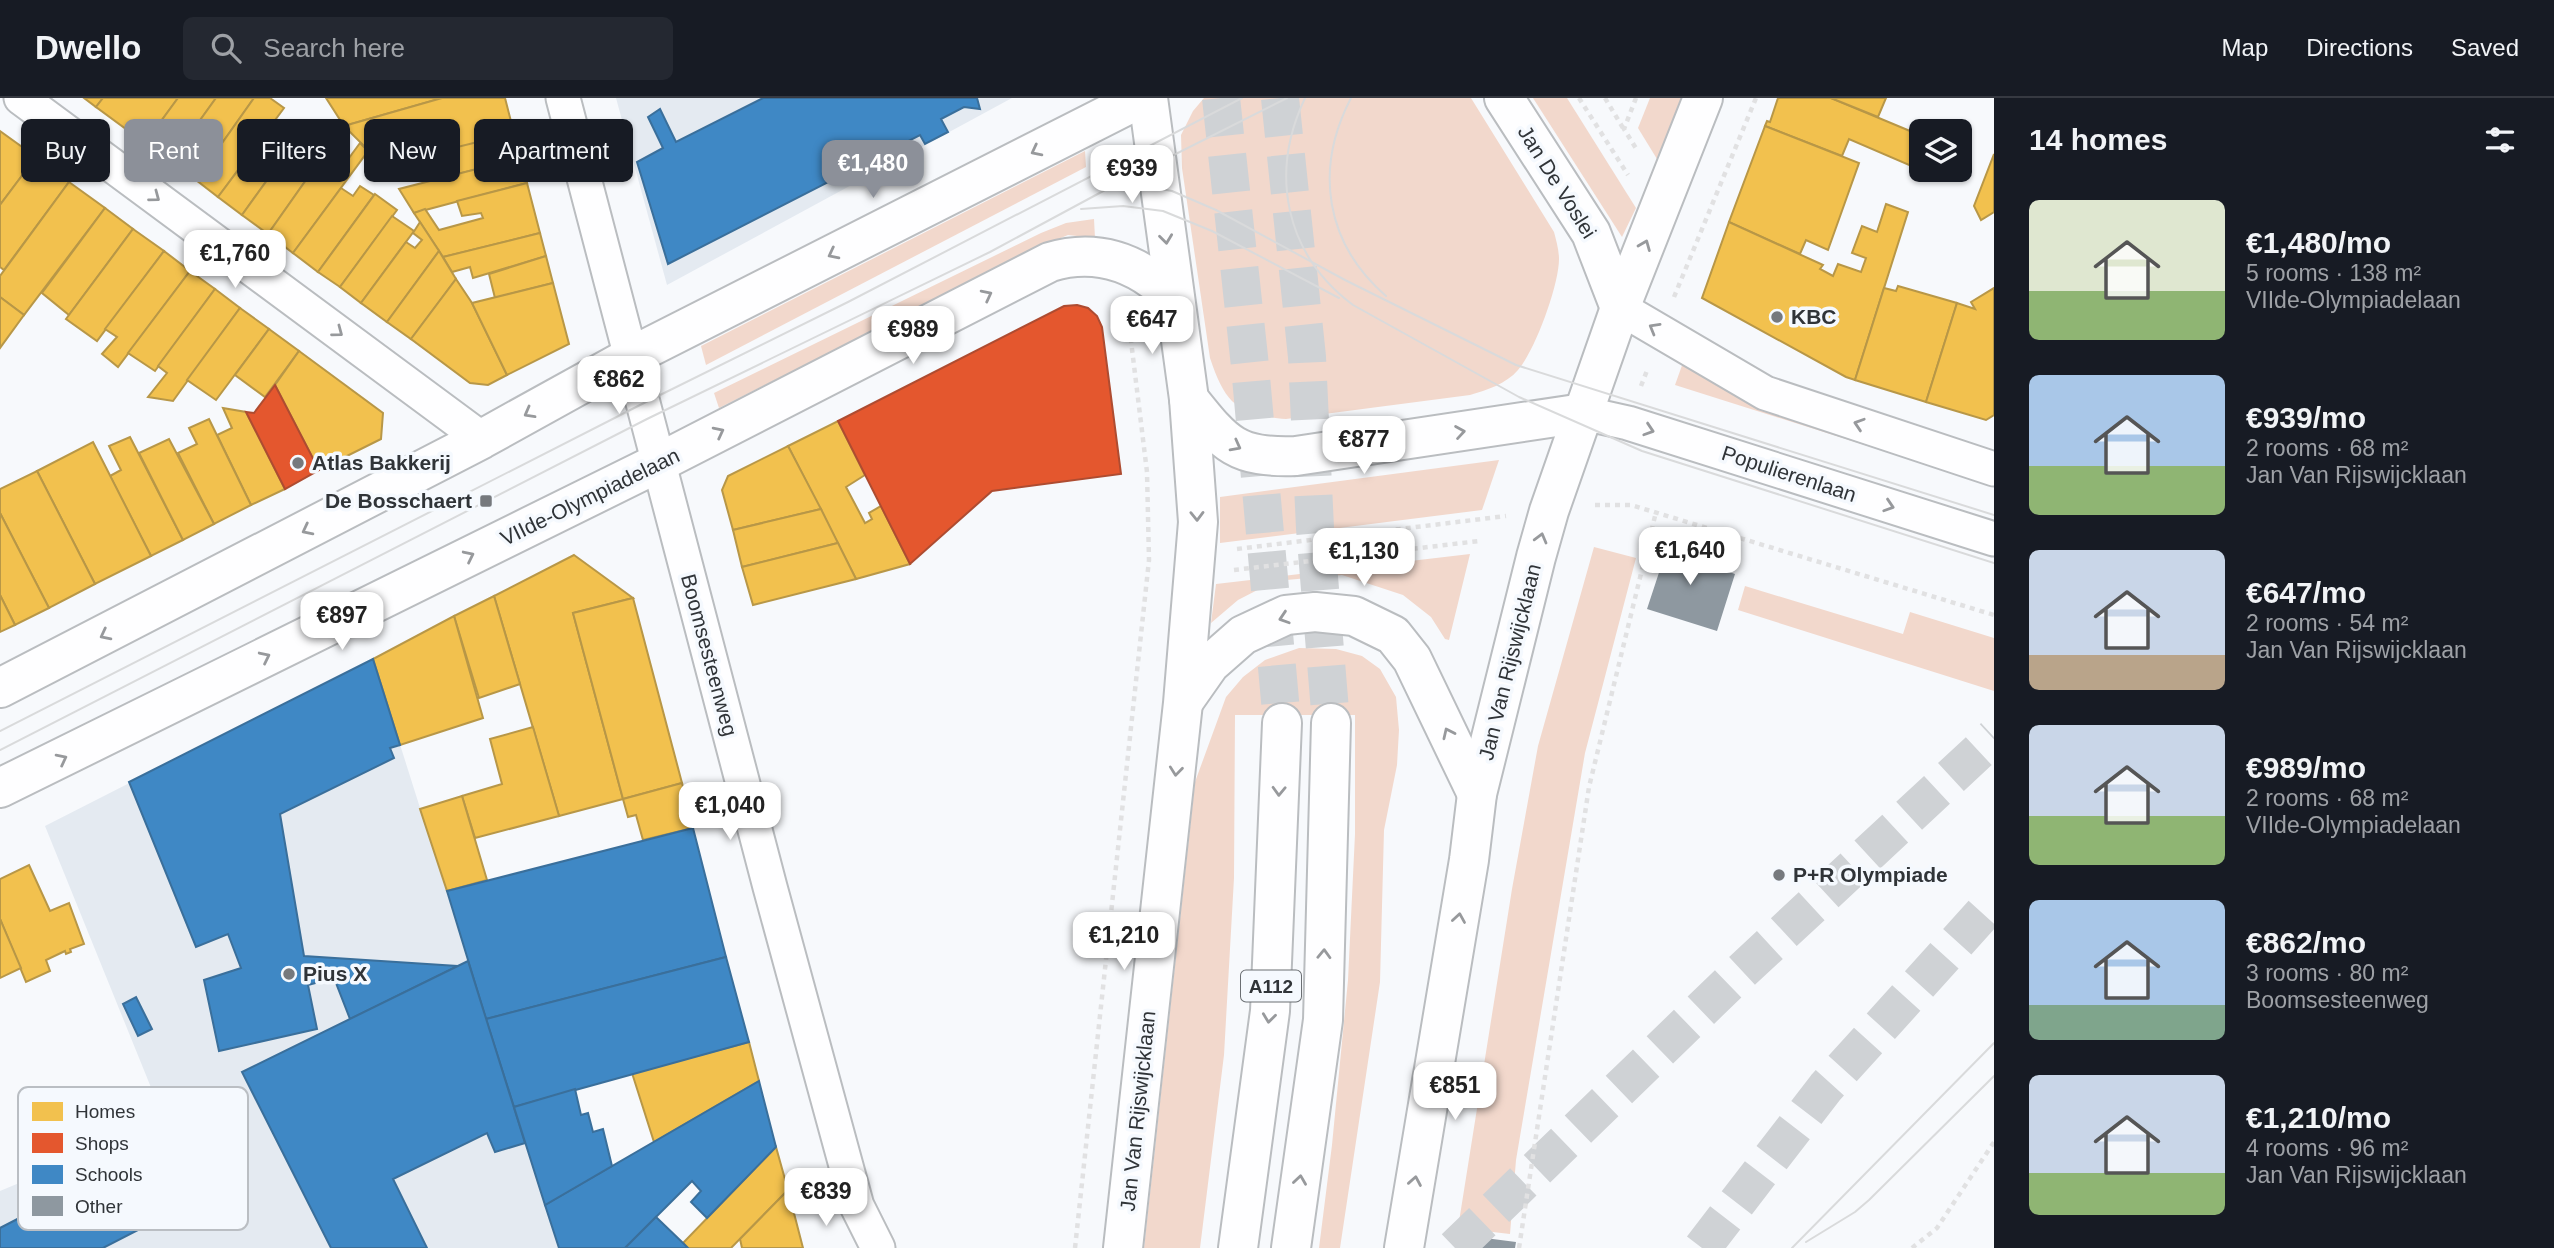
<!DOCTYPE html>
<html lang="en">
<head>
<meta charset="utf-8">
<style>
	:root { --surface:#171b24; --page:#242831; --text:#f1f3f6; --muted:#9ea1a6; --line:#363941; --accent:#8c9099 }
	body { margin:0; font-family:Helvetica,sans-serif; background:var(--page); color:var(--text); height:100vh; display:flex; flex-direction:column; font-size:26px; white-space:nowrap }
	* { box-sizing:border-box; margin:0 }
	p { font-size:23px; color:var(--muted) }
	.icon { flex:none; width:38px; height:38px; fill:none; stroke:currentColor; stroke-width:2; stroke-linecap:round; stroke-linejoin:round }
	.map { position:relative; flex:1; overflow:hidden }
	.sheet { display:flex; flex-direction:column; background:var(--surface); width:560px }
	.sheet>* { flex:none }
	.banner { position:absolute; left:21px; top:21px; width:665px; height:63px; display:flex; gap:14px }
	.tools { position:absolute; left:1909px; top:21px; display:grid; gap:14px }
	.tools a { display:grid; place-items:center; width:63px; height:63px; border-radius:10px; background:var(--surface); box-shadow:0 2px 5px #0004; font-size:35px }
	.price { position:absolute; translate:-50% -60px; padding:0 16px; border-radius:14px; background:#fff; color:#222; font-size:23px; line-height:46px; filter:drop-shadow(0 2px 4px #0008) }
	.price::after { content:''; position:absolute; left:50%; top:42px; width:21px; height:16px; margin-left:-10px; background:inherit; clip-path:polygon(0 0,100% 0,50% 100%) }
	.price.active { background:var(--accent); color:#fff }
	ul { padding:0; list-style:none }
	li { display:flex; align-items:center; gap:21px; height:175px; padding:0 35px }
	li span { display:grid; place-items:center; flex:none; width:196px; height:140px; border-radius:10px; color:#555 }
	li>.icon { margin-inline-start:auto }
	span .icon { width:84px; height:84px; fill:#fffc; stroke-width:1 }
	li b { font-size:30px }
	h2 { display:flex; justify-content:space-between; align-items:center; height:84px; padding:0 35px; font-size:30px }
	.tag { padding:0 24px; border-radius:10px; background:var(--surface); box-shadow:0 2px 5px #0004; font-size:24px; line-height:63px }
	.tag.active { background:var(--accent); color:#fff }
	header { display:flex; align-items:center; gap:42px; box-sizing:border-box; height:98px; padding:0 35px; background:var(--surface); border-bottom:2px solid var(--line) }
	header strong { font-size:33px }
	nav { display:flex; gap:38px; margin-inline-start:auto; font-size:24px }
	.search { width:490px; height:63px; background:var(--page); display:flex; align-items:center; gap:18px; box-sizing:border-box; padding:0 24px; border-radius:10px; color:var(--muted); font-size:26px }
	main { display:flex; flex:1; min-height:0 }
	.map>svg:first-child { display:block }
</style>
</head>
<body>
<header>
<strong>Dwello</strong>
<div class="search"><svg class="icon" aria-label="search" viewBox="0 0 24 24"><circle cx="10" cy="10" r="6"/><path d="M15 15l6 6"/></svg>Search here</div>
<nav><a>Map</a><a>Directions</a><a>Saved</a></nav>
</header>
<main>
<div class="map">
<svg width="1994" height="1150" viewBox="0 0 1994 1150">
	<rect width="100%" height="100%" fill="#f7f9fc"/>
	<g fill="#e4eaf1">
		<polygon points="616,0 1012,0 667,187"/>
		<polygon points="373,561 559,1150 0,1150 0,1093 165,1024 45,728"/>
	</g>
	<g fill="#f2d8cc">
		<path d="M 1204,0 L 1471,0 L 1554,134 C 1556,142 1559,152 1559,161 C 1559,187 1535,253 1518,272 C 1506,286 1487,292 1470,297 L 1286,321 C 1237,317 1225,305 1210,260 L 1182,70 L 1181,37 L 1193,13 Z"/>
		<polygon points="1533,0 1567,0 1636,110 1622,139"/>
		<polygon points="1650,0 1681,0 1657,61 1638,30"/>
		<polygon points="1085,53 1086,69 706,267 701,248"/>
		<polygon points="1094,121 1095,140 1068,137 1044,147 719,310 714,295 1041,135 1066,125"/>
		<polygon points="1685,259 1994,386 1994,388 1675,287"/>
		<polygon points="1499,362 1482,412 1220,445 1220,399"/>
		<polygon points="1594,449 1636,460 1585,655 1516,1062 1510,1136 1458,1130 1512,791 1538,648"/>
		<polygon points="1470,456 1449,542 1445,541 1431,519 1403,497 1342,477 1275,483 1238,502 1211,525 1216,486"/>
		<polygon points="1745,488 1903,536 1910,514 1994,540 1994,593 1738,512"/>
		<polygon points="1299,550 1336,551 1362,558 1380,571 1396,599 1399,632 1397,667 1384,732 1380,884 1340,1150 1319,1150 1332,1047 1348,882 1355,736 1355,617 1235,617 1234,780 1224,957 1200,1150 1144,1150 1195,684 1226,599 1243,579 1265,562"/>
	</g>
	<g fill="#f2c14e" stroke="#b89747" stroke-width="2">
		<polygon points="84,0 103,0 96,9"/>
		<polygon points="103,0 178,0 145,45 96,9"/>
		<polygon points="178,0 216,0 170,64 145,45"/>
		<polygon points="216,0 254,0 196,82 170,64"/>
		<polygon points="254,0 270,0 284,10 218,99 196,82"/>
		<polygon points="326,0 442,0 344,28"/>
		<polygon points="442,0 505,0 514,35 385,69 344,28"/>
		<polygon points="1778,0 1831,0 1922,38 1922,72 1932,72 1930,76 1849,41 1842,58 1765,28 1767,23 1770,24"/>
		<polygon points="1831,0 1886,0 1878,19"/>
		<polygon points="275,23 298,39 242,117 218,99"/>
		<polygon points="1765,28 1859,65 1828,152 1806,142 1800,156 1729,124"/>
		<polygon points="304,31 320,43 306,62 315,69 268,136 242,117"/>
		<polygon points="0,33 36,59 0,107"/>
		<polygon points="514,35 520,60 450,78 448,70 430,75 425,57"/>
		<polygon points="360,45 368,53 293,155 268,136 323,58 335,66 343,54 349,60"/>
		<polygon points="1994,56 1994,114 1981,122 1974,108"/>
		<polygon points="36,59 69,84 4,172 0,169 0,107"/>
		<polygon points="520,60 527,85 414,115 399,91"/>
		<polygon points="69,84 105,110 24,217 0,199 0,178"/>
		<polygon points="527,85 540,135 443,159 414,115 425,111 439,132 483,120 481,115 462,118 457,103"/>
		<polygon points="360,88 374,97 318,174 293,155 341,90 353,98"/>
		<polygon points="375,96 397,112 340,189 318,174"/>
		<polygon points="1886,106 1908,114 1855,282 1846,279 1702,200 1729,124 1823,167 1820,171 1833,178 1838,166 1861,174 1866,160 1852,155 1862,128 1877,134"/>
		<polygon points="105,110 133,131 69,217 42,195"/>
		<polygon points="392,118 414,133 361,205 340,189"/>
		<polygon points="420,124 439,153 387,224 361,205 406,144 415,150 422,142 413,135"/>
		<polygon points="133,131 164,153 97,243 66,221"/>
		<polygon points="540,135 546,158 473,180 470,169 452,174 443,159"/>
		<polygon points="164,153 190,173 118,269 102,256 117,239 105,231"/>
		<polygon points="439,153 456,181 411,241 387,224"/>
		<polygon points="546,158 553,185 495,200 489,176"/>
		<polygon points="190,173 215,191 155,273 128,255"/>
		<polygon points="456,181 472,205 507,277 488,287 470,285 411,241"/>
		<polygon points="553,185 569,246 507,277 472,205"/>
		<polygon points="1898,188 1957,205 1926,304 1855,282 1884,190 1896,193"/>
		<polygon points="1994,190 1994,317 1986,322 1926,304 1957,205 1975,211 1971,204"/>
		<polygon points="215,191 240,210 173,303 148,299 167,275 158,268"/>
		<polygon points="0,199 24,217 0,250"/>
		<polygon points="240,210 269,231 216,302 187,282"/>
		<polygon points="269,231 299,253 265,299 235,277"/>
		<polygon points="299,253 383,315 381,341 319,372 275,287"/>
		<polygon points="223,310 246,314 285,391 251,407 217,337 232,330"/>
		<polygon points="209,321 251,407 214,426 178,355 197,346 189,330"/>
		<polygon points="838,323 865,377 846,389 865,425 872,421 869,415 881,408 910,466 856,481 788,348"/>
		<polygon points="130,339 183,442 151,458 110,378 121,372 109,348"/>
		<polygon points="169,341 214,426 183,442 139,355"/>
		<polygon points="93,344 151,458 95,486 37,373"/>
		<polygon points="788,348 821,411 733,432 722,392 728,378"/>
		<polygon points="37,373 95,486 49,510 0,415 0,391"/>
		<polygon points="821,411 838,445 742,469 733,432"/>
		<polygon points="0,415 49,510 15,527 0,497"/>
		<polygon points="838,445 856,481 753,507 742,469"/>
		<polygon points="574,457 633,500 573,515 623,701 559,718 494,498"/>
		<polygon points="0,497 15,527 0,534"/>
		<polygon points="494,498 520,586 479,600 454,518"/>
		<polygon points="633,500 682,685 623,701 573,515"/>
		<polygon points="454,518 483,620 400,647 373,561"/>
		<polygon points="533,629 559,718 475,740 462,698 502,686 490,641"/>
		<polygon points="682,685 693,730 643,742 636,717 628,719 623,701"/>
		<polygon points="462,698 487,782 447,793 420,711"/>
		<polygon points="29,767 50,813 69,805 84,846 70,851 71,854 66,856 65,853 46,862 50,873 26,884 0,821 0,781"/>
		<polygon points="0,821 21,870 0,880"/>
		<polygon points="749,944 759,983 654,1044 632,975"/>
		<polygon points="776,1049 788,1092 731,1150 688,1150 683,1145"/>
		<polygon points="788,1092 803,1150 742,1150 740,1141"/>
	</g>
	<g fill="#e4572e" stroke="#ae4c31" stroke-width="2">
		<polygon points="1077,207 1088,210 1097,218 1102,229 1121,376 992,393 910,466 838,323 1064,208"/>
		<polygon points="275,287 319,372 285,391 246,314 254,315"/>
	</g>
	<g fill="#3f88c5" stroke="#3a6f9b" stroke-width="2">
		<polygon points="763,0 977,0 980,11 964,9 941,21 948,34 925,46 920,37 668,166 637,64 663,50 648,19 660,11 676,44"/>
		<polygon points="373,561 400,647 390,650 394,660 280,716 304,858 458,868 350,921 334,880 308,887 317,931 219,953 204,882 241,870 228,836 196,849 129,684"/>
		<polygon points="693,730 726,859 486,921 447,793"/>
		<polygon points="726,859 749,944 514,1009 486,921"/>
		<polygon points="468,863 525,1045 495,1054 487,1035 393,1081 427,1150 331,1150 242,974"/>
		<polygon points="136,899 152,931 138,938 123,906"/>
		<polygon points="759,983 776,1049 707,1120 691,1104 701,1093 692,1083 625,1150 559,1150 545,1107"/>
		<polygon points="575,991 581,1017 588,1015 593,1034 603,1031 612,1068 545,1107 514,1009"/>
		<polygon points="176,1039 206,1097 103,1150 0,1150 0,1130"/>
		<polygon points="656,1119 683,1145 688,1150 625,1150"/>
	</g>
	<g fill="#8e98a0">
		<polygon points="1673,432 1692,438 1685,459 1735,476 1717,533 1647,511"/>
		<polygon points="1477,1139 1516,1144 1515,1150 1476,1150"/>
	</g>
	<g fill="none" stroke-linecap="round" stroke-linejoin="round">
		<g stroke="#cfd2d5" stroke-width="38" stroke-dasharray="38 19" stroke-linecap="butt">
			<polyline points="1221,0 1250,268 1282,625"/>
			<polyline points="1280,0 1307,259 1315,430 1331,625"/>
			<polyline points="1455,1150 1730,884 1994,639"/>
			<polyline points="1702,1150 1826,989 1994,803"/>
		</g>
		<defs>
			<g id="minor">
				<polyline points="21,0 482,341"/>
				<polyline points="563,0 770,789 857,1108 878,1150"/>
				<polyline points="1620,210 1765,295 1994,371"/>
				<polyline points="1583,315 1628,325 1994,441"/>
			</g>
			<g id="secondary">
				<polyline points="1504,0 1591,135 1620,210"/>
				<path d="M 1189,301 C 1225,346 1235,360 1296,358 L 1583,315"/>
				<polyline points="0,590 482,341 632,258 1141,0"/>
				<polyline points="1184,603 1210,566 1243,537 1286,517 1315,514 1354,518 1393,537 1412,561 1477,696"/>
				<path d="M 0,690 L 658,365 L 1050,164 C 1087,153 1121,159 1153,182 C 1162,187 1168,199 1175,207"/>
				<polyline points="1123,1150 1183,605 1198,424 1189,301 1148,0"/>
				<polyline points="1404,1150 1469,762 1477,696 1536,459 1549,413 1620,210 1703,0"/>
			</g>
			<g id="motorway">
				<polyline points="1238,1150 1270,913 1282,625"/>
				<polyline points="1291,1150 1323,922 1331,625"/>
			</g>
		</defs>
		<use href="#minor" stroke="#babdc0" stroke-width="37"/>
		<use href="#secondary" stroke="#babdc0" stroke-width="42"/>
		<use href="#motorway" stroke="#babdc0" stroke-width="42"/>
		<g stroke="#e1e1e2" stroke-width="4.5" stroke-dasharray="5 5" stroke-linecap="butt">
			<polyline points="1579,0 1628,77"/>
			<polyline points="1605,0 1623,30"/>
			<polyline points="1636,0 1624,31 1637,52"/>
			<polyline points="1674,199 1756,0"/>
			<polyline points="1641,288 1648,270"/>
			<polyline points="1595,407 1631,407 1994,517"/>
			<polyline points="1237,451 1506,418"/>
			<polyline points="1234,472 1479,443"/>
			<polyline points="1075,1150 1149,462 1147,374 1131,243 1131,218"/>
			<polyline points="1519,1150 1589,689 1656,414"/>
			<polyline points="1912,1150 1937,1130 1994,1044"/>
		</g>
		<use href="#minor" stroke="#fefeff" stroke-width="33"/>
		<use href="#secondary" stroke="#fefeff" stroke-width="38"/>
		<use href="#motorway" stroke="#fefeff" stroke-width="38"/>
		<g stroke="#d9dadb" stroke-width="2">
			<path d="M 1305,0 C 1269,76 1285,156 1353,207 L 1519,299 L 1642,353 L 1994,465"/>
			<path d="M 1351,0 C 1314,71 1325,145 1386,198"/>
			<polyline points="1121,84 1172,93 1216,112 1345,182 1516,267 1994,417"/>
			<polyline points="1081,111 1123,108 1163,113 1212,133 1339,200"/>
			<polyline points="0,633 644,305 848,204 1242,0"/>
			<polyline points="0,652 647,321 990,154 1120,84 1287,0"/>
			<polyline points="1806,1144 1855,1114 1869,1102 1994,978"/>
			<polyline points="1792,1150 1994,945"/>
		</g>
	</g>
	<defs><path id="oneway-chevron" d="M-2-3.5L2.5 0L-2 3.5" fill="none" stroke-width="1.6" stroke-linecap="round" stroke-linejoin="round" transform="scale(1.75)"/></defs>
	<g stroke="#97999c">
		<use href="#oneway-chevron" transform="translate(1036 53) rotate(153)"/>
		<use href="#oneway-chevron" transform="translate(155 99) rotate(37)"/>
		<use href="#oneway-chevron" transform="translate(1166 141) rotate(83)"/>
		<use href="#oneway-chevron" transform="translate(1645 147) rotate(-68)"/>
		<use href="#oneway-chevron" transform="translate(833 156) rotate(153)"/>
		<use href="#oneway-chevron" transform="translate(987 197) rotate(-27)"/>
		<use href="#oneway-chevron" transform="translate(1654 230) rotate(-150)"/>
		<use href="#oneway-chevron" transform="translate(338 234) rotate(37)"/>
		<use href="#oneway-chevron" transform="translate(529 315) rotate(151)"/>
		<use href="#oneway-chevron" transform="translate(1859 326) rotate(-162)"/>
		<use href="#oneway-chevron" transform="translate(1649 332) rotate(18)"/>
		<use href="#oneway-chevron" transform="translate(719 334) rotate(-27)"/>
		<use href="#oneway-chevron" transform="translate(1460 334) rotate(-9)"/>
		<use href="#oneway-chevron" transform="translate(1236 348) rotate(28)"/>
		<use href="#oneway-chevron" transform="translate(1889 408) rotate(18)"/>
		<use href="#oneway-chevron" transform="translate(1197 418) rotate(89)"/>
		<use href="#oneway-chevron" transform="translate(307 432) rotate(153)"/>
		<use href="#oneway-chevron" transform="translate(1541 440) rotate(-75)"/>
		<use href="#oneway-chevron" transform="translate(469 458) rotate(-26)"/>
		<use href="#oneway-chevron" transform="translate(1284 520) rotate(162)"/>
		<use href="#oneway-chevron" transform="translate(105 537) rotate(153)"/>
		<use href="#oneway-chevron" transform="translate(265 559) rotate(-26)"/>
		<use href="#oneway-chevron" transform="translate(1448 635) rotate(-115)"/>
		<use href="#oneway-chevron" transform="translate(62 661) rotate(-27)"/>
		<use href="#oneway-chevron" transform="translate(1176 673) rotate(96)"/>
		<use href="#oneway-chevron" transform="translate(1279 693) rotate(92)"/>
		<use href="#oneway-chevron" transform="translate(1459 820) rotate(-81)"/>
		<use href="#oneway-chevron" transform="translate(1324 856) rotate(-88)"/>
		<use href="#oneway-chevron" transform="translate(1269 920) rotate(97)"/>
		<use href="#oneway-chevron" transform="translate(1300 1082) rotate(-82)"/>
		<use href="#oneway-chevron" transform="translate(1415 1083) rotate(-80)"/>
	</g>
	<g fill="#76797d" stroke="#f5f9fe" stroke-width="2.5">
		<circle cx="1777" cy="219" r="7"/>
		<circle cx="298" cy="365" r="7"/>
		<rect x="479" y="396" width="14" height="14" rx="3.5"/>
		<circle cx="1779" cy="777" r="7"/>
		<circle cx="289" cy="876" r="7"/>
	</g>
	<g text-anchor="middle" stroke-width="7" stroke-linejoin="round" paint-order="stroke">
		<rect fill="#f5f9fe" stroke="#6b6f73" stroke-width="2" x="1241" y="872.5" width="60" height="31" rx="5"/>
		<g font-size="19" font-weight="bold" fill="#303438">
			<text x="1271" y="895">A112</text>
		</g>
		<g font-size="21" fill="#303438" stroke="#f5f9fe">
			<text transform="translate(1557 84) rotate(58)" y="7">Jan De Voslei</text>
			<text transform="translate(1789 376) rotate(18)" y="7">Populierenlaan</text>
			<text transform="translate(590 399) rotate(-26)" y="7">VIIde-Olympiadelaan</text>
			<text transform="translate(709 557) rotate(75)" y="7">Boomsesteenweg</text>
			<text transform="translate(1510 564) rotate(-76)" y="7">Jan Van Rijswijcklaan</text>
			<text transform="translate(1138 1013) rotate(-84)" y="7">Jan Van Rijswijcklaan</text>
		</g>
		<g font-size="21" font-weight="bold" fill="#303438" stroke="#f5f9fe" text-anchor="start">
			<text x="1791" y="226">KBC</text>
			<text x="312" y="372">Atlas Bakkerij</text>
			<text x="472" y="410" text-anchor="end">De Bosschaert</text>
			<text x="1793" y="784">P+R Olympiade</text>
			<text x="303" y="883">Pius X</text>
		</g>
	</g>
	<rect x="18" y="989" width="230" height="143" rx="10" fill="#f5f9fe" stroke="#babec3" stroke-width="2"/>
	<rect x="32" y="1004" width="31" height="19" fill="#f2c14e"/>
	<rect x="32" y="1035" width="31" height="20" fill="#e4572e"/>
	<rect x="32" y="1067" width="31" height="19" fill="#3f88c5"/>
	<rect x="32" y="1098" width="31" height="20" fill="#8e98a0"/>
	<g font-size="19" fill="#303438">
		<text x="75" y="1020">Homes</text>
		<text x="75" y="1052">Shops</text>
		<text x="75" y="1083">Schools</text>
		<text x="75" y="1115">Other</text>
	</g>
</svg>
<div class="tools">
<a><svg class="icon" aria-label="layers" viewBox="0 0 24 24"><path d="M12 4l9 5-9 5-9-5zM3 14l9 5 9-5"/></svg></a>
</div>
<b class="price active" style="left:873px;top:102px">€1,480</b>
<b class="price" style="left:1132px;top:107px">€939</b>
<b class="price" style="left:235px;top:192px">€1,760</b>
<b class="price" style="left:1152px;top:258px">€647</b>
<b class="price" style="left:913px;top:268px">€989</b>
<b class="price" style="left:619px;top:318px">€862</b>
<b class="price" style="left:1364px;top:378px">€877</b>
<b class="price" style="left:1690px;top:489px">€1,640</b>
<b class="price" style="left:1364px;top:490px">€1,130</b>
<b class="price" style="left:342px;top:554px">€897</b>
<b class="price" style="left:730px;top:744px">€1,040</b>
<b class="price" style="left:1124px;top:874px">€1,210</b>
<b class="price" style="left:1455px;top:1024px">€851</b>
<b class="price" style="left:826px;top:1130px">€839</b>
<div class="banner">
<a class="tag">Buy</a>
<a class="tag active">Rent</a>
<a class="tag">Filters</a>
<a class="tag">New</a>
<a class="tag">Apartment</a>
</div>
</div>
<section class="sheet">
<h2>14 homes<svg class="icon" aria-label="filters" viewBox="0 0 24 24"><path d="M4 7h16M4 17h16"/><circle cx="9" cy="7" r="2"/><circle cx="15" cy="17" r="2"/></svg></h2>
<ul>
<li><span style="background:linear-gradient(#dfe7d0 65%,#8fb573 0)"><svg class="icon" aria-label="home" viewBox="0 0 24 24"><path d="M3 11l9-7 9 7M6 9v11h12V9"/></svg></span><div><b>€1,480/mo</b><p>5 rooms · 138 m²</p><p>VIIde-Olympiadelaan</p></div></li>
<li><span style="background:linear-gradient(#a9c7e8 65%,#8fb573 0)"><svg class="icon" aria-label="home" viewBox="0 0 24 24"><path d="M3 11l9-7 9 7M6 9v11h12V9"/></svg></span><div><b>€939/mo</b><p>2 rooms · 68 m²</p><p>Jan Van Rijswijcklaan</p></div></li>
<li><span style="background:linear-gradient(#c9d6e8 75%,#b9a48a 0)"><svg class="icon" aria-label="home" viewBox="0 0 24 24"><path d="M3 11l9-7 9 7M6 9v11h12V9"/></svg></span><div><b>€647/mo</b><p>2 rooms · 54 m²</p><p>Jan Van Rijswijcklaan</p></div></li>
<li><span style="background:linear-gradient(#c9d6e8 65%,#8fb573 0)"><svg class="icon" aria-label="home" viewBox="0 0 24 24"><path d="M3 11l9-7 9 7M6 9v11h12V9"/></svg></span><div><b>€989/mo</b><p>2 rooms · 68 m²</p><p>VIIde-Olympiadelaan</p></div></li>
<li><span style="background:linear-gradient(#a9c7e8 75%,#7fa58c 0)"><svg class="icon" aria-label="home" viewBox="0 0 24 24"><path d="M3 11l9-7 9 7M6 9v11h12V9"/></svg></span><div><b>€862/mo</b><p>3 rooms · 80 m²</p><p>Boomsesteenweg</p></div></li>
<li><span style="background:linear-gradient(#c9d6e8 70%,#8fb573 0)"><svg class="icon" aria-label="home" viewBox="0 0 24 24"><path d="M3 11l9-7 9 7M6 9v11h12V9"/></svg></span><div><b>€1,210/mo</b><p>4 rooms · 96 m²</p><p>Jan Van Rijswijcklaan</p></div></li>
</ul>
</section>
</main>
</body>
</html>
